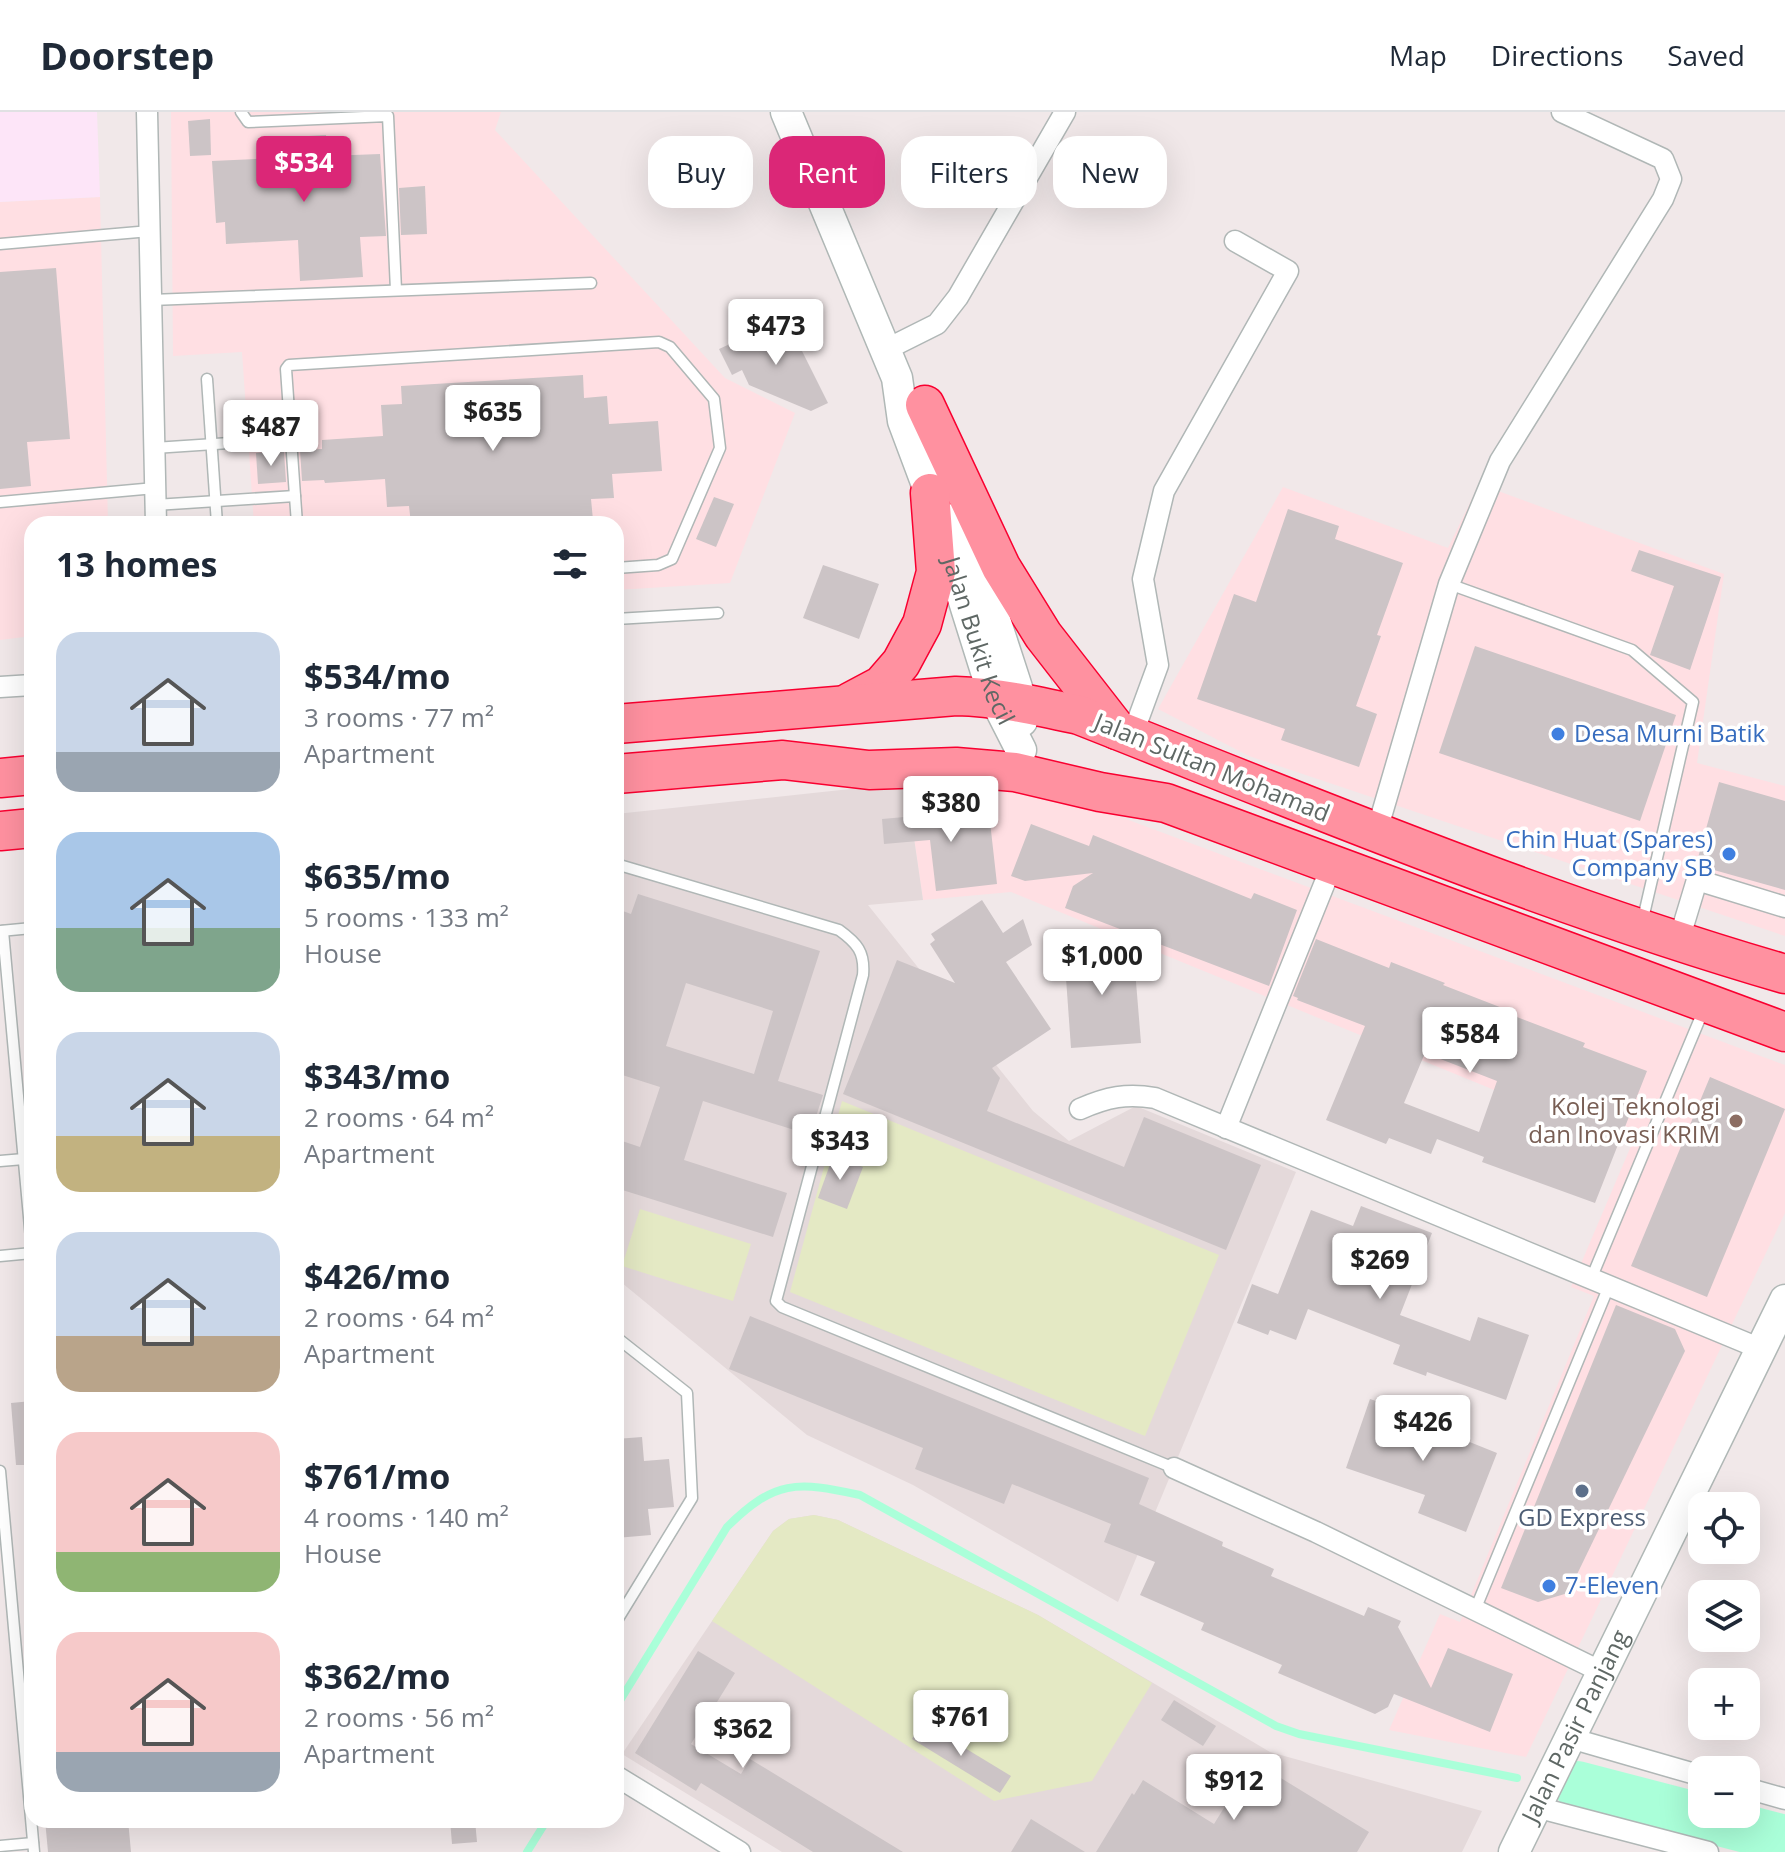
<!DOCTYPE html>
<html lang="en">
<head>
<meta charset="utf-8">
<style>
	:root { --surface:#fff; --page:#f6f6f7; --text:#1f2937; --muted:#747a83; --line:#e0e1e3; --accent:#db2777 }
	body { margin:0; font-family:"Open Sans",sans-serif; background:var(--page); color:var(--text); height:100vh; display:flex; flex-direction:column; font-size:30px; white-space:nowrap }
	* { box-sizing:border-box; margin:0 }
	p { font-size:26px; color:var(--muted) }
	.icon { flex:none; width:44px; height:44px; fill:none; stroke:currentColor; stroke-width:2; stroke-linecap:round; stroke-linejoin:round }
	.map { position:relative; flex:1; overflow:hidden }
	.details { position:absolute; left:24px; top:404px; width:600px; height:1312px; display:flex; flex-direction:column; background:var(--surface); border-radius:24px; box-shadow:0 8px 32px #0002 }
	.details>* { flex:none }
	.hud { position:absolute; left:648px; top:24px; width:760px; height:72px; display:flex; gap:16px }
	.buttons { position:absolute; left:1688px; top:1380px; display:grid; gap:16px }
	.buttons a { display:grid; place-items:center; width:72px; height:72px; border-radius:16px; background:var(--surface); box-shadow:0 8px 32px #0002; font-size:40px }
	.price { position:absolute; translate:-50% -68px; padding:0 18px; border-radius:8px; background:#fff; color:#222; font-size:26px; line-height:52px; filter:drop-shadow(0 2px 4px #0008) }
	.price::after { content:''; position:absolute; left:50%; top:48px; width:24px; height:18px; margin-left:-12px; background:inherit; clip-path:polygon(0 0,100% 0,50% 100%) }
	.price.current { background:var(--accent); color:#fff }
	ul { padding:0; list-style:none }
	li { display:flex; align-items:center; gap:24px; height:200px; padding:0 32px }
	li span { display:grid; place-items:center; flex:none; width:224px; height:160px; border-radius:24px; color:#555 }
	li>.icon { margin-inline-start:auto }
	span .icon { width:96px; height:96px; fill:#fffc; stroke-width:1 }
	li b { font-size:34px }
	h2 { display:flex; justify-content:space-between; align-items:center; height:96px; padding:0 32px; font-size:34px }
	.tag { padding:0 28px; border-radius:24px; background:var(--surface); box-shadow:0 8px 32px #0002; font-size:28px; line-height:72px }
	.tag.current { background:var(--accent); color:#fff }
	header { display:flex; align-items:center; gap:48px; box-sizing:border-box; height:112px; padding:0 40px; background:var(--surface); border-bottom:2px solid var(--line) }
	header strong { font-size:38px }
	nav { display:flex; gap:44px; margin-inline-start:auto; font-size:28px }
	.map>svg:first-child { display:block }
</style>
</head>
<body>
<header>
<strong>Doorstep</strong>
<nav><a>Map</a><a>Directions</a><a>Saved</a></nav>
</header>
<div class="map">
<svg width="1785" height="1740" viewBox="0 0 1785 1740">
	<rect width="100%" height="100%" fill="#f1e8e9"/>
	<g fill="#ffdfe3">
		<polygon points="171,0 501,0 495,18 725,266 795,301 730,471 616,478 616,412 254,412 242,240 173,244"/>
		<polygon points="100,85 108,412 32,412 32,524 0,528 0,90"/>
		<polygon points="1479,372 1724,462 1697,651 1785,674 1785,824 1249,644 1158,597 1283,375 1448,436"/>
		<polygon points="961,665 1067,685 1785,953 1785,1101 1526,1645 1389,1618 1440,1502 1460,1510 1594,1184 1571,1175 1631,1034 1011,780 923,788 906,671"/>
	</g>
	<g fill="#e4d9da">
		<polygon points="906,671 923,788 868,793 1033,999 1069,1029 1136,994 1296,1060 1118,1490 913,1373 807,1323 616,1166 616,702"/>
		<polygon points="814,1403 838,1408 1038,1503 1270,1640 1482,1699 1462,1740 782,1740 622,1642 773,1419 789,1407"/>
	</g>
	<polygon fill="#fde5f8" points="0,0 97,0 100,85 0,90"/>
	<g fill="#e4e9c4">
		<polygon points="842,989 1219,1143 1145,1324 790,1180"/>
		<polygon points="640,1097 751,1132 733,1189 622,1154"/>
		<polygon points="814,1403 838,1408 1038,1503 1152,1571 1092,1669 994,1689 712,1509 773,1419 789,1407"/>
	</g>
	<g fill="none" stroke-linecap="round" stroke-linejoin="round">
		<g stroke="#aaffd9" stroke-width="8">
			<path d="M 616,1595 L 727,1415 C 775,1368 796,1369 860,1383 L 1276,1614 L 1299,1622 L 1517,1666"/>
			<polyline points="527,1740 547,1708"/>
		</g>
		<polyline stroke="#aaffd9" stroke-width="48" points="1577,1673 1785,1727"/>
	</g>
	<g fill="#ccc4c6" fill-rule="evenodd">
		<polygon points="210,7 211,43 190,44 188,9"/>
		<polygon points="326,23 327,44 380,42 386,124 360,125 363,165 300,169 298,128 226,132 225,110 216,111 212,49 275,46 274,26"/>
		<polygon points="425,74 427,122 401,123 399,76"/>
		<polygon points="56,156 70,327 27,330 31,374 0,377 0,160"/>
		<polygon points="788,211 828,291 811,299 749,273 742,258 732,263 719,237 745,225 748,230"/>
		<polygon points="583,263 584,286 607,284 609,312 658,309 662,359 612,362 614,386 591,387 593,408 584,409 584,412 411,412 409,394 387,395 385,367 325,371 324,368 302,369 300,338 322,337 322,328 383,324 381,293 402,292 401,274"/>
		<polygon points="284,339 286,370 258,372 256,341"/>
		<polygon points="714,385 734,392 716,435 696,427"/>
		<polygon points="1288,397 1339,414 1335,427 1403,451 1377,523 1381,524 1356,594 1377,602 1359,655 1281,628 1285,617 1197,587 1234,482 1256,490"/>
		<polygon points="1639,438 1721,465 1690,558 1650,543 1674,474 1631,459"/>
		<polygon points="823,453 879,472 859,527 803,506"/>
		<polygon points="1475,534 1676,603 1640,709 1439,641"/>
		<polygon points="1719,670 1785,689 1785,778 1696,753"/>
		<polygon points="988,692 997,772 936,779 930,728 884,732 882,707 927,703 927,699"/>
		<polygon points="1031,712 1089,734 1093,723 1251,787 1254,781 1297,798 1269,874 1065,796 1073,774 1093,761 1025,769 1011,764"/>
		<path d="M 638,782 L 820,839 L 778,969 L 823,983 L 810,1023 L 703,989 L 684,1048 L 787,1081 L 773,1125 L 616,1076 L 616,1027 L 640,1035 L 660,975 L 616,961 L 616,809 L 620,798 L 631,802 ZM 686,871 L 773,899 L 754,962 L 666,934 Z"/>
		<polygon points="982,788 1003,821 1023,807 1032,833 1006,850 1051,917 992,956 1000,966 987,999 1124,1055 1144,1005 1261,1053 1226,1138 843,982 897,848 955,871 930,832 935,828 931,822"/>
		<path d="M 1316,827 L 1389,856 L 1391,850 L 1445,871 L 1443,873 L 1510,899 L 1509,902 L 1585,931 L 1583,935 L 1647,959 L 1595,1091 L 1482,1050 L 1484,1045 L 1437,1027 L 1431,1042 L 1389,1026 L 1386,1032 L 1326,1008 L 1365,914 L 1297,888 L 1298,886 L 1293,884 ZM 1425,941 L 1497,969 L 1479,1020 L 1404,991 Z"/>
		<polygon points="1133,833 1141,931 1071,936 1064,838"/>
		<polygon points="1710,965 1785,997 1707,1185 1631,1154"/>
		<polygon points="833,1044 863,1055 847,1097 818,1086"/>
		<polygon points="1361,1094 1432,1121 1400,1203 1470,1229 1478,1205 1529,1223 1506,1288 1427,1260 1426,1264 1393,1252 1400,1233 1308,1197 1296,1228 1270,1218 1268,1223 1237,1211 1252,1172 1278,1182 1311,1098 1353,1114"/>
		<polygon points="1616,1193 1675,1217 1685,1239 1568,1481 1538,1490 1501,1476"/>
		<polygon points="750,1204 1149,1366 1139,1392 1223,1430 1222,1434 1274,1457 1271,1464 1364,1504 1368,1495 1401,1509 1398,1515 1431,1576 1448,1536 1513,1562 1490,1620 1394,1582 1388,1595 1375,1602 1278,1561 1282,1553 1201,1518 1204,1511 1140,1483 1155,1450 1104,1430 1111,1412 1012,1372 1004,1392 915,1357 923,1336 729,1257"/>
		<polygon points="1370,1287 1417,1303 1415,1308 1497,1341 1466,1420 1418,1401 1425,1383 1346,1356"/>
		<polygon points="32,1289 32,1353 16,1353 11,1291"/>
		<polygon points="642,1325 644,1349 669,1347 674,1395 648,1397 651,1423 616,1426 616,1327"/>
		<polygon points="698,1539 735,1561 691,1632 741,1662 750,1647 903,1740 813,1740 701,1671 696,1679 635,1641"/>
		<polygon points="1174,1588 1216,1614 1203,1634 1161,1608"/>
		<polygon points="922,1610 1011,1664 1000,1681 912,1627"/>
		<polygon points="1253,1649 1369,1720 1357,1740 1096,1740 1132,1681 1134,1683 1143,1668 1214,1712"/>
		<polygon points="1031,1707 1085,1740 1011,1740"/>
		<polygon points="45,1708 128,1708 131,1740 48,1740"/>
		<polygon points="450,1708 475,1708 477,1730 452,1732"/>
	</g>
	<g fill="none" stroke-linecap="round" stroke-linejoin="round">
		<defs>
			<g id="lane">
				<polyline points="241,0 248,10 388,4 396,178"/>
				<polyline points="0,132 150,119"/>
				<polyline points="151,188 591,171"/>
				<polyline points="207,267 217,412"/>
				<polyline points="154,336 291,327"/>
				<polyline points="0,390 155,376"/>
				<polyline points="155,393 295,384"/>
				<polyline points="297,412 286,257 289,253 659,230 670,235 714,287 720,336 672,447 658,453 616,456"/>
				<polyline points="1449,472 1632,538 1693,590 1642,811"/>
				<polyline points="616,507 718,501"/>
				<path d="M 616,752 L 839,818 C 857,831 865,840 863,863 L 776,1189 L 782,1195 L 1174,1356"/>
				<polyline points="0,819 32,816"/>
				<polyline points="3,819 32,1138"/>
				<polyline points="0,1049 24,1047"/>
				<polyline points="0,1144 32,1141"/>
				<polyline points="1591,1167 1704,897"/>
				<polyline points="616,1225 687,1281 692,1386 616,1510"/>
				<polyline points="0,1359 34,1740"/>
				<polyline points="1475,1498 1609,1174"/>
				<polyline points="0,1734 33,1731"/>
			</g>
			<g id="street">
				<polyline points="147,0 156,412"/>
				<polyline points="885,238 937,212 958,185 1065,0"/>
				<polyline points="0,575 32,573"/>
				<polyline points="1132,624 1158,553 1143,467 1164,379 1288,159 1235,129"/>
				<polyline points="1376,722 1449,472 1500,349 1663,87 1671,67 1663,47 1562,0"/>
				<polyline points="1678,831 1697,768 1785,795"/>
				<path d="M 1080,997 C 1107,985 1127,981 1155,986 L 1761,1237"/>
				<polyline points="1226,1016 1332,753"/>
				<polyline points="1174,1356 1316,1420 1602,1560"/>
				<polyline points="1570,1626 1702,1664"/>
				<polyline points="616,1664 740,1740"/>
				<polyline points="1746,1676 1785,1687"/>
				<polyline points="1536,1695 1708,1740"/>
			</g>
			<g id="secondary">
				<path id="s1" d="M 786,0 L 897,266 L 903,309 L 930,381 L 994,585 L 1021,638"/>
				<polyline points="961,403 1022,591 1022,609"/>
				<path id="s2" d="M 1514,1740 L 1785,1188"/>
			</g>
			<g id="highway">
				<polyline points="925,293 1001,455 1043,523 1117,618"/>
				<polyline points="850,590 882,573 901,551 922,512 936,460 930,381"/>
				<path d="M 616,612 L 956,584 C 998,585 1038,594 1079,603 C 1313,695 1544,792 1785,862"/>
				<polyline points="616,662 783,648 869,658 956,655 1015,660 1100,680 1166,691 1785,920"/>
				<polyline points="0,666 32,663"/>
				<polyline points="0,719 32,716"/>
			</g>
		</defs>
		<use href="#lane" stroke="#b0b7b6" stroke-width="13"/>
		<use href="#street" stroke="#b0b7b6" stroke-width="23"/>
		<use href="#secondary" stroke="#b0b8b6" stroke-width="33"/>
		<use href="#highway" stroke="#f90030" stroke-width="41"/>
		<use href="#lane" stroke="#fff" stroke-width="10"/>
		<use href="#street" stroke="#fff" stroke-width="20"/>
		<use href="#secondary" stroke="#fff" stroke-width="30"/>
		<use href="#highway" stroke="#ff91a0" stroke-width="38"/>
	</g>
	<g fill="#3f7fe0" stroke="#fff" stroke-width="3">
		<circle cx="1558" cy="622" r="8"/>
		<circle cx="1729" cy="742" r="8"/>
		<circle cx="1549" cy="1474" r="8"/>
	</g>
	<circle fill="#8d6e63" stroke="#fff" stroke-width="3" cx="1736" cy="1009" r="8"/>
	<circle fill="#5c6f8a" stroke="#fff" stroke-width="3" cx="1582" cy="1379" r="8"/>
	<g text-anchor="middle" stroke-width="7" stroke-linejoin="round" paint-order="stroke">
		<g font-size="24" fill="#5f6865" stroke="#fff">
			<text dy="8" stroke="none"><textPath href="#s1" startOffset="564">Jalan Bukit Kecil</textPath></text>
			<text transform="translate(1212 656) rotate(22)" y="8">Jalan Sultan Mohamad</text>
			<text dy="8" stroke="none"><textPath href="#s2" startOffset="140">Jalan Pasir Panjang</textPath></text>
		</g>
		<g font-size="24" fill="#366cbe" stroke="#fff" text-anchor="start">
			<text x="1574" y="630">Desa Murni Batik</text>
			<text x="1713" y="736" text-anchor="end">Chin Huat (Spares)<tspan x="1713" dy="28">Company SB</tspan></text>
			<text x="1565" y="1482">7-Eleven</text>
		</g>
		<g font-size="24" fill="#785e54" stroke="#fff" text-anchor="end">
			<text x="1720" y="1003">Kolej Teknologi<tspan x="1720" dy="28">dan Inovasi KRIM</tspan></text>
		</g>
		<g font-size="24" fill="#4e5e75" stroke="#fff">
			<text x="1582" y="1414">GD Express</text>
		</g>
	</g>
</svg>
<div class="buttons">
<a><svg class="icon" aria-label="locate" viewBox="0 0 24 24"><circle cx="12" cy="12" r="6"/><path d="M12 2v4M12 18v4M2 12h4M18 12h4"/></svg></a>
<a><svg class="icon" aria-label="layers" viewBox="0 0 24 24"><path d="M12 4l9 5-9 5-9-5zM3 14l9 5 9-5"/></svg></a>
<a>+</a>
<a>−</a>
</div>
<b class="price current" style="left:304px;top:92px">$534</b>
<b class="price" style="left:776px;top:255px">$473</b>
<b class="price" style="left:493px;top:341px">$635</b>
<b class="price" style="left:271px;top:356px">$487</b>
<b class="price" style="left:951px;top:732px">$380</b>
<b class="price" style="left:1102px;top:885px">$1,000</b>
<b class="price" style="left:1470px;top:963px">$584</b>
<b class="price" style="left:840px;top:1070px">$343</b>
<b class="price" style="left:1380px;top:1189px">$269</b>
<b class="price" style="left:1423px;top:1351px">$426</b>
<b class="price" style="left:961px;top:1646px">$761</b>
<b class="price" style="left:743px;top:1658px">$362</b>
<b class="price" style="left:1234px;top:1710px">$912</b>
<div class="hud">
<a class="tag">Buy</a>
<a class="tag current">Rent</a>
<a class="tag">Filters</a>
<a class="tag">New</a>
</div>
<section class="details">
<h2>13 homes<svg class="icon" aria-label="filters" viewBox="0 0 24 24"><path d="M4 7h16M4 17h16"/><circle cx="9" cy="7" r="2"/><circle cx="15" cy="17" r="2"/></svg></h2>
<ul>
<li><span style="background:linear-gradient(#c9d6e8 75%,#9aa5b1 0)"><svg class="icon" aria-label="home" viewBox="0 0 24 24"><path d="M3 11l9-7 9 7M6 9v11h12V9"/></svg></span><div><b>$534/mo</b><p>3 rooms · 77 m²</p><p>Apartment</p></div></li>
<li><span style="background:linear-gradient(#a9c7e8 60%,#7fa58c 0)"><svg class="icon" aria-label="home" viewBox="0 0 24 24"><path d="M3 11l9-7 9 7M6 9v11h12V9"/></svg></span><div><b>$635/mo</b><p>5 rooms · 133 m²</p><p>House</p></div></li>
<li><span style="background:linear-gradient(#c9d6e8 65%,#c2b280 0)"><svg class="icon" aria-label="home" viewBox="0 0 24 24"><path d="M3 11l9-7 9 7M6 9v11h12V9"/></svg></span><div><b>$343/mo</b><p>2 rooms · 64 m²</p><p>Apartment</p></div></li>
<li><span style="background:linear-gradient(#c9d6e8 65%,#b9a48a 0)"><svg class="icon" aria-label="home" viewBox="0 0 24 24"><path d="M3 11l9-7 9 7M6 9v11h12V9"/></svg></span><div><b>$426/mo</b><p>2 rooms · 64 m²</p><p>Apartment</p></div></li>
<li><span style="background:linear-gradient(#f6c9c9 75%,#8fb573 0)"><svg class="icon" aria-label="home" viewBox="0 0 24 24"><path d="M3 11l9-7 9 7M6 9v11h12V9"/></svg></span><div><b>$761/mo</b><p>4 rooms · 140 m²</p><p>House</p></div></li>
<li><span style="background:linear-gradient(#f6c9c9 75%,#9aa5b1 0)"><svg class="icon" aria-label="home" viewBox="0 0 24 24"><path d="M3 11l9-7 9 7M6 9v11h12V9"/></svg></span><div><b>$362/mo</b><p>2 rooms · 56 m²</p><p>Apartment</p></div></li>
</ul>
</section>
</div>
</body>
</html>
